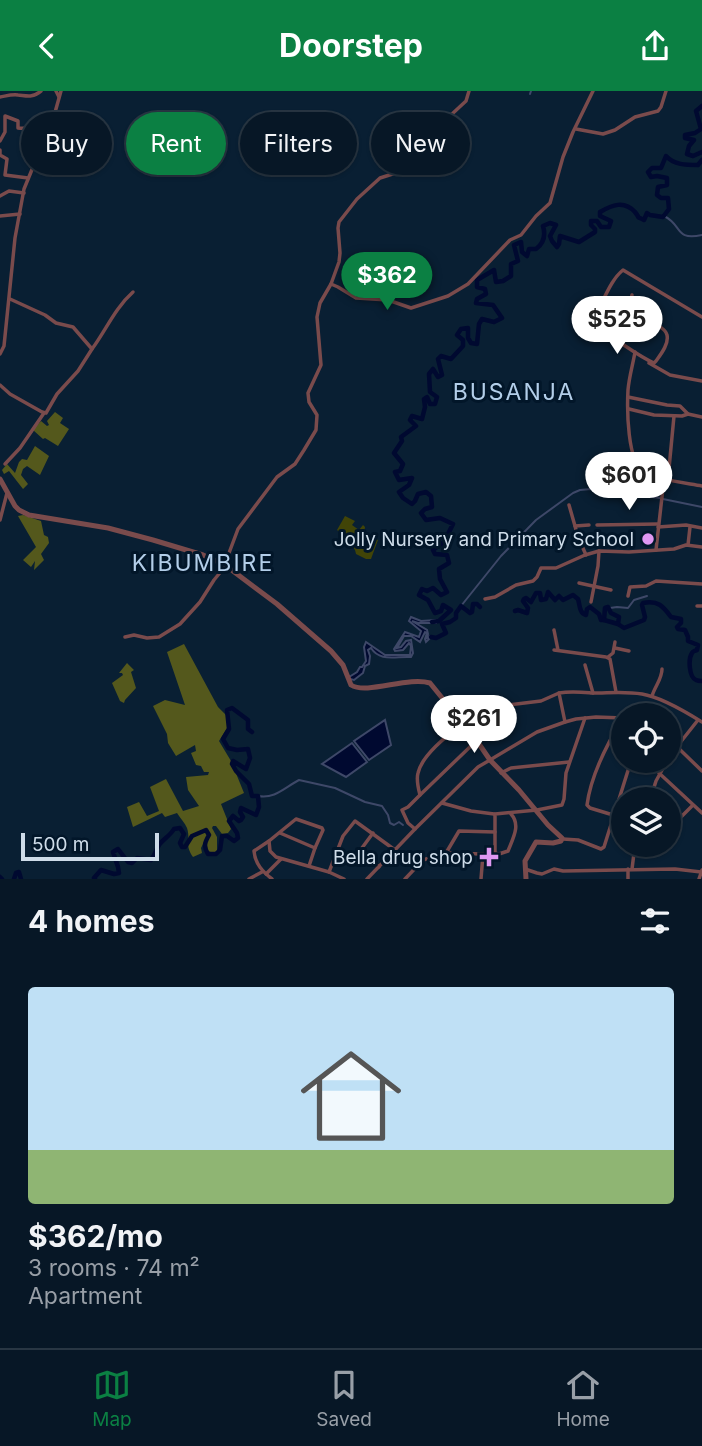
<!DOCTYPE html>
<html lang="en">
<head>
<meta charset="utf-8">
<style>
	:root { --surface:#071726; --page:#10202e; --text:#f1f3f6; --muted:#989fa7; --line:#283643; --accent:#0b8043 }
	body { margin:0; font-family:Inter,sans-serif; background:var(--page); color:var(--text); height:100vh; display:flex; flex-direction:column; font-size:26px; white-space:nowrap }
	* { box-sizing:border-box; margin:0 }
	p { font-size:23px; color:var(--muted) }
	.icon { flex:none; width:38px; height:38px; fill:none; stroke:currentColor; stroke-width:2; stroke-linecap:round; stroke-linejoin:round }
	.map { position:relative; height:788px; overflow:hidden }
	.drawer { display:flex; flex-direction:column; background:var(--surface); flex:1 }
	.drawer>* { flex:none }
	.banner { position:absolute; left:21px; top:21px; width:662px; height:63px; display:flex; gap:14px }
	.buttons { position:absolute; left:611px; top:612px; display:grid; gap:14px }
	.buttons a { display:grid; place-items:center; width:70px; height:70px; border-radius:50%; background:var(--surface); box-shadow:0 2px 5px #0004,0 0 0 2px var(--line); font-size:35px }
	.scale { position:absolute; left:21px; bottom:18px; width:138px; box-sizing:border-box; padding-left:7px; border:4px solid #cedce9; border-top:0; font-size:19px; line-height:24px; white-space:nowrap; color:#cedce9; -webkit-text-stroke:5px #021629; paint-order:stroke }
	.price { position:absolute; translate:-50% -60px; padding:0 16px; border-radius:24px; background:#fff; color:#222; font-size:23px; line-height:46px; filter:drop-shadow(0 2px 4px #0008) }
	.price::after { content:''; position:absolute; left:50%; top:42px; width:21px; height:16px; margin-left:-10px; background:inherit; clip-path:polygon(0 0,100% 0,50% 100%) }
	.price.on { background:var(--accent); color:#fff }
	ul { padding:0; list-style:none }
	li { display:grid; align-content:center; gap:14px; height:371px; padding:0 28px }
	li span { display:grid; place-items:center; height:217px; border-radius:7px; color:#555 }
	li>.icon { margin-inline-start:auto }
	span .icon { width:126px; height:126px; fill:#fffc; stroke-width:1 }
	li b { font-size:30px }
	h2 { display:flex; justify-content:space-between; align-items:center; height:84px; padding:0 28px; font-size:30px }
	.tag { padding:0 24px; border-radius:32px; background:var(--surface); box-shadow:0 2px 5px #0004,0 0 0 2px var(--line); font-size:24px; line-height:63px }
	.tag.on { background:var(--accent); color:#fff }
	header { display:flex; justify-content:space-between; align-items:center; height:91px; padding:0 28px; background:var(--accent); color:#fff; font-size:32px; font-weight:700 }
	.tab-bar { display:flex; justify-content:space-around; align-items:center; height:98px; border-top:2px solid var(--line); background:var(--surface); font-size:19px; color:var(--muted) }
	.tab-bar a { display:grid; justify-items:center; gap:4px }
	.tab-bar .on { color:var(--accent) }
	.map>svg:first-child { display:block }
</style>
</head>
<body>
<header><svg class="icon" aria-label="back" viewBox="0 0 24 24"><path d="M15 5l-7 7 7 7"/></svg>Doorstep<svg class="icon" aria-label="share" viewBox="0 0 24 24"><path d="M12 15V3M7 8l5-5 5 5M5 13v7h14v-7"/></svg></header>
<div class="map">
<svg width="702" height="788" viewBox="0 0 702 788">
	<rect width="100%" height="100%" fill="#091f33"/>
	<polygon fill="#414407" points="345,425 355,430 352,434 359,439 363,434 365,436 364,443 378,449 371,468 366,468 356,463 355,459 348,449 350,446 343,444 337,439"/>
	<g fill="#54581c">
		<polygon points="55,321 63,327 60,332 69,338 58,355 45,347 43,348 33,339 41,330 47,335 49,334 47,330"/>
		<polygon points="35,355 49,365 40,384 27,375 23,378 21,384 28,393 23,398 9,380 4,383 2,379 7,373 15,382 19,371 22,368 27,369"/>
		<polygon points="23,424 41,430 44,444 48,446 49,452 41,463 44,469 34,479 35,470 31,476 23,469 36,456 18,425"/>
		<path d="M 184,553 L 218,616 L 227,625 L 227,637 L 219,650 L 231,670 L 244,702 L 221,713 L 231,738 L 228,742 L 222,743 L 216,735 L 213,735 L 212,737 L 217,746 L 217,760 L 213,762 L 208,760 L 206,752 L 209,746 L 207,745 L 201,757 L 202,762 L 193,766 C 184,753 191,750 187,737 C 185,732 180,727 177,722 L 165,726 L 162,722 L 133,736 L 127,716 L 139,711 L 147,725 L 159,720 L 150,696 L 166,688 L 183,720 L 199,715 L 188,699 L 186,686 L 208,684 L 209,681 L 204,681 L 201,675 L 196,674 L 191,662 L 196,660 L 195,654 L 176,665 L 168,652 L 167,643 L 153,615 L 165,609 L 185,614 L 167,561 Z"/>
		<polygon points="127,572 134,579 131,581 136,597 125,609 124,612 120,610 112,592 123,584 122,582 119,582"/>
	</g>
	<g fill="#000930" stroke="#3e4868" stroke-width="2">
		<path d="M 411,526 L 421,530 L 436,529 L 436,532 L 418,532 L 412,530 L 427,539 L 428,543 L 427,547 L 430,545 L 436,547 L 430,547 L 426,551 L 425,548 L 427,542 L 425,541 L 420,551 L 411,545 L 404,545 L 397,557 L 401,556 L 406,550 L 411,549 L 413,562 L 411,566 C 395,565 380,571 371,557 L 368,559 L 370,565 L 369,573 L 365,575 L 363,582 L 354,589 L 350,588 L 349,586 L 357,581 L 360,576 L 362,576 L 366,570 L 364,556 L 366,551 L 385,564 L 410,564 L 411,555 L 409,552 L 403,559 L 395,560 L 394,558 L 405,541 L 419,546 L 421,540 L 409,530 Z"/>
		<polygon points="385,629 391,654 369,669 354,650"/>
		<polygon points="352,652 367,671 346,686 322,673"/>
	</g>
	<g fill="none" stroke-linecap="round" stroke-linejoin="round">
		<g stroke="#3e4868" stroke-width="2">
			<polyline points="530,3 531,0"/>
			<path d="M 664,125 C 683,134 674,150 702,144"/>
			<polyline points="663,408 702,416"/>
			<polyline points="461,515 501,465 536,429 573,402 580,399 591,398 660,407"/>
			<polyline points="610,517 617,516 628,517 634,509 647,505"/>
			<path d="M 258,705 C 275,708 284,697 299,689 L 335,697 L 365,711 L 382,715 L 388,724 L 390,732 L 394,734 L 399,731 L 403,734"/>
		</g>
		<g stroke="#000930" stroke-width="4.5">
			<polyline points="702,15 696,20 701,38 695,42 685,44 685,47 694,49 689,55 687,63 693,65 702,61"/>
			<path d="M 515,520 L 518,519 L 527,522 L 528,517 L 523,510 L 524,508 L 526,507 L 531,511 L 536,502 L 540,502 L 541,509 L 546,508 L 548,501 L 555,509 L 559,505 L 563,509 L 573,504 L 578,508 C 580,514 579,522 586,524 L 587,518 L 590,516 L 599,523 L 601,529 L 604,529 L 605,517 L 608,516 L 611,522 L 619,526 L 618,533 L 624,537 L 644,529 L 645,526 L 642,514 L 643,512 C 658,509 663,515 671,526 L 681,528 L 681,532 L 677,536 L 678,538 L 685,539 L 688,546 L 688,550 L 698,554 L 697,559 C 695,560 693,560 692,562 C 688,568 689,586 696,589 C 698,590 700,590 702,590"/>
			<polyline points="604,529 618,533"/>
			<path d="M 432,531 L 439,530 L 451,519 L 443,514 L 441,520 L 435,522 L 428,509 L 419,504 L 422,498 L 427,500 L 433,497 L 441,504 L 447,501 L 440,488 L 439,478 L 449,472 L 447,464 L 435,463 L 433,459 L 444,451 L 453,433 L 440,427 L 426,429 L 421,422 L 425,418 L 432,416 L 431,405 L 426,401 L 418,403 L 415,410 L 412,413 L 403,407 L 399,401 L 409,394 L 412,387 L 399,389 L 395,381 L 400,380 L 403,373 L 394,362 L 402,350 L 401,346 L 416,335 L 410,329 L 412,325 L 422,328 L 425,316 L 424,308 L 427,306 L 430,313 L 435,313 L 437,306 L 430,301 L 429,283 L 433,278 L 438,286 L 442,284 L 438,268 L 441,265 L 451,268 L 463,255 L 463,249 L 457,244 L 461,238 L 468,237 L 468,247 L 471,252 L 477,253 L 479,233 L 482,228 L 494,231 L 502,227 L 493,214 L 476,212 L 477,208 L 486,203 L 485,198 L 477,196 L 477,189 L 494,179 L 496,191 L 503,190 L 511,185 L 511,173 L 518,170 L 514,154 L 521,151 L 522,161 L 527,165 L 529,158 L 536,158 C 544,152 546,145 543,135 L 550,132 L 556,134 L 550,145 L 552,150 L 557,156 L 559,153 L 560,145 L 579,151 L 595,141 L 595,138 L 591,134 L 591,130 L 597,130 L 601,136 L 609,136 L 611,130 L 600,125 L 600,121 C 612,114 624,109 635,121 C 642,130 634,124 644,129 L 647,122 L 650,124 L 663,126 L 669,118 L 668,107 L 661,107 L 657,104 L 658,96 L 667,94 L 667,87 L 657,85 L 651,86 L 648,81 L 652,77 L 661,77 L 666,65 C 674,74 686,74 698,74 L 702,69"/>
			<polyline points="431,546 436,547 446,542 442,533 450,531 456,527 456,522 461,515 470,522 472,521 473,513 477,513 480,516"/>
			<polyline points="0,786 2,788"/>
			<polyline points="14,788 16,782 19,781 21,788"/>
			<path d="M 95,788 L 94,787 L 101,779 L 114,783 L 119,782 L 118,776 L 113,761 L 118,758 L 128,771 L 132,772 L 137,767 L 151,769 C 155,764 156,759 159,754 C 163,748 170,745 174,738 L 180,737 L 184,743 L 180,752 L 182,756 L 185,756 L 192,745 L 206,739 L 209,744 C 205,751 203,755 208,763 L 216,763 L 220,759 L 222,745 L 227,745 L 234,750 L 238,747 L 237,742 L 229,730 L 233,725 L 239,730 L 241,729 L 243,726 L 240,721 L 241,717 L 256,724 L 259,716 L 258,705 L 252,705 L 249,693 L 236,680 L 232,673 L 233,670 L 246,678 L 250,667 L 248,658 L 237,659 L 228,657 L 223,648 L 229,638 L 227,619 L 232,617 L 248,629 L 248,638 L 252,641"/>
		</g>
		<g stroke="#7a4b4c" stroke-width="3.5">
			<polyline points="56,0 59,6"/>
			<path d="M 0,6 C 6,5 12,3 18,4 C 28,5 32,7 41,0"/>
			<polyline points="576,38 603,43 615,39 635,26 658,20 661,16 666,0"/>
			<path d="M 0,50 L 5,41 L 5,25 L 18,30 L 18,37 C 27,38 39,35 48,39"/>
			<polyline points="0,59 0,64 7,68 5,84 28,87"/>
			<polyline points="0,105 9,100 24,102"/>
			<polyline points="0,125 20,123"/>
			<polyline points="331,193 338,196 356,207 388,209 411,217 448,205 468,193 510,149 521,144 536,125 550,112 563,66 573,41 593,0"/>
			<polyline points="632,204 630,212 648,223 650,228 647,231"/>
			<path d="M 613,248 L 621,231 C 631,226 664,232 667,244 C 669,253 661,263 656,270 L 654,272 C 636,264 620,250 603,241 C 598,239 592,238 587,235 C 602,219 607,192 623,179 L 702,226"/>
			<path d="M 92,258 C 106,239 115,217 133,201"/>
			<path d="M 635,261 C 633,273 629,286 628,299 C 627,317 627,372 644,381 C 657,389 686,392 702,395"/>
			<polyline points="0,263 4,255 15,147 24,98 54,25 61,0"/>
			<polyline points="649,272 670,284 702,290"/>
			<polyline points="0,294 10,303 42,321 46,322 57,303 78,280 92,258 73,236 56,232 45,224 10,208"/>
			<polyline points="628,306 667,314 680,315 688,323"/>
			<polyline points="629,318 654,324 682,325 688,323 702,326"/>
			<polyline points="5,373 20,357 44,322"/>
			<polyline points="668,388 674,325"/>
			<polyline points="569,414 575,435 589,434"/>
			<polyline points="0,429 7,402"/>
			<polyline points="597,434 658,433"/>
			<polyline points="575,435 578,446 586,464"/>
			<polyline points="658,436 686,434 702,437"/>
			<polyline points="688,454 690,436"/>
			<polyline points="656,459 664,388"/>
			<polyline points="579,492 611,499"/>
			<polyline points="628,505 630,496 646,495 656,490 702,493"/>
			<polyline points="485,508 495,506 516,494 533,490 537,486 541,477 556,477 585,464 599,460 629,461 674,458 686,454 702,456"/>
			<polyline points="591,511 598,475 599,460"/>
			<polyline points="697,515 702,515"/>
			<polyline points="554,539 558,559"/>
			<polyline points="125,546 134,544 147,547 159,546 180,533 200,511 214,489 223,478 238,438 277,386 295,373 304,359 316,339 317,324 309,311 308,302 321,274 317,226 320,212 331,193 339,171 340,162 338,137 339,131 357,108 380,87 402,80 425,68 452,23 466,10 469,0"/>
			<polyline points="615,557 629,560"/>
			<polyline points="554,559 606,566 610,568 616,601"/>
			<polyline points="608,566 613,562 615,551"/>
			<polyline points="585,574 593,602"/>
			<path d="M 652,605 C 655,595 662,588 662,578"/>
			<path d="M 565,631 L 559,602 C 571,600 580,601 592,602 C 609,602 625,600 642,603 C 661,606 686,621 702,631"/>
			<polyline points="465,636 480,625 508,614 541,610 559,602"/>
			<polyline points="668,647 702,680"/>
			<polyline points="668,667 698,629"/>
			<polyline points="501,682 511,677 569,671"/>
			<polyline points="659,682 702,722"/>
			<polyline points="420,704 473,653 507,633 510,614"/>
			<polyline points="650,709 656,690 667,670"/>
			<polyline points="442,712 471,720 494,723"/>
			<path d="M 415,738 L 408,732 L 402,719 L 408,716 L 420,704 C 418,696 416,689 418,682 C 422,664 448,644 462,633"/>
			<polyline points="280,742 315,757 309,775"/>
			<polyline points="373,742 359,761 379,776"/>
			<polyline points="668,742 673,734 692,715"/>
			<polyline points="563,748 578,749 601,758 604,756 631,670"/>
			<path d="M 269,750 L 254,760 C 255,773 263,781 272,788"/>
			<polyline points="315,757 323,739 322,737 296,728 269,750 270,760 276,766 329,781 344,788"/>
			<polyline points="662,759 664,754"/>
			<polyline points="446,762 459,740 495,741"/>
			<path d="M 494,762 L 499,763 L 508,760 C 513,747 521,734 511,723"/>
			<polyline points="525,778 537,782 542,783 554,778 563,780 675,778 701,781"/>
			<polyline points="632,778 635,754"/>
			<polyline points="329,781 343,745 355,730 395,759"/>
			<polyline points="266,783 281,768"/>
			<polyline points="249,788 262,781"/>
			<path d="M 367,788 L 415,738 L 478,676 L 490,669 L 537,641 L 565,631 L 576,628 L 596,626 L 623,627 C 607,653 591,683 587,714 L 590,717 L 623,727"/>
			<polyline points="405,788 423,769 446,762 483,763 495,762 495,723 537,719 562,714 564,708 566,682 585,627"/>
			<polyline points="481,788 483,763"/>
			<polyline points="628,788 628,778"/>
			<polyline points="699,788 702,779"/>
		</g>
		<path stroke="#7a4b4c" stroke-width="5" d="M 0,388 L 15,415 L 19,419 L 29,424 L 108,437 L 153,449 L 203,464 L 225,474 L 277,513 L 331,560 L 343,574 L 351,594 C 367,604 408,585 430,592 L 477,650 L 490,669 L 519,699 L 548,734 L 562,747 L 561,750 L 553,752 L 536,751 L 525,770 L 526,788"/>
	</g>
	<g fill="#df98f2" stroke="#021629" stroke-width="2.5">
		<circle cx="648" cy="448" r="7"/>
		<path d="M485.5 755.5h7v7h7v7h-7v7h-7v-7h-7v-7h7z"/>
	</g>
	<g text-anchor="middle" stroke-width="6" stroke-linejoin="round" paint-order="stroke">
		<g font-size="19" fill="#cedce9" stroke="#021629" text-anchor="end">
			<text x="634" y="455">Jolly Nursery and Primary School</text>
			<text x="473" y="773">Bella drug shop</text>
		</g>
		<g font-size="23" letter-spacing="2" fill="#b3cee9" stroke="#021629">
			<text x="514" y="309">BUSANJA</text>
			<text x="203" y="480">KIBUMBIRE</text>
		</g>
	</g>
</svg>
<div class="buttons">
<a><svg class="icon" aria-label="locate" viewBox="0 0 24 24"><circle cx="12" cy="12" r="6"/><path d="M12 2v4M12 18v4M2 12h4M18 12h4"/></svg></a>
<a><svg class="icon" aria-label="layers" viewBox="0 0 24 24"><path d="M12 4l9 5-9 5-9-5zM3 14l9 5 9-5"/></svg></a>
</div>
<div class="scale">500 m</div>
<b class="price on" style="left:387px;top:221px">$362</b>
<b class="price" style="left:617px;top:265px">$525</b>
<b class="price" style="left:629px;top:421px">$601</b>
<b class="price" style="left:474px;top:664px">$261</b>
<div class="banner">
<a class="tag">Buy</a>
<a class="tag on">Rent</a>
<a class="tag">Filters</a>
<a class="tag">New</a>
</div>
</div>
<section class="drawer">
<h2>4 homes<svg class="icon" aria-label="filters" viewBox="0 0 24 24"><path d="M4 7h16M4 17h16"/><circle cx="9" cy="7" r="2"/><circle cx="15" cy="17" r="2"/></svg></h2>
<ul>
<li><span style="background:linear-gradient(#bfe0f5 75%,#8fb573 0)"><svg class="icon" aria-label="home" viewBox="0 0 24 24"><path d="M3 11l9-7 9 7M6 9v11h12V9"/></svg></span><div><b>$362/mo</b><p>3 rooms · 74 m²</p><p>Apartment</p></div></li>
</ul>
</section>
<nav class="tab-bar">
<a class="on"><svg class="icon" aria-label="map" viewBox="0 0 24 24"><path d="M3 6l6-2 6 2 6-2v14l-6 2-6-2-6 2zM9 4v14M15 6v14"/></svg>Map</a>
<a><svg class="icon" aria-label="saved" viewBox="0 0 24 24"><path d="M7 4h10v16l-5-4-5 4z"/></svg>Saved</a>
<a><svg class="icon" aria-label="home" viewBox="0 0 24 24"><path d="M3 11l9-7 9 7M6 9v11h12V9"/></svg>Home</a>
</nav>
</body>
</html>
